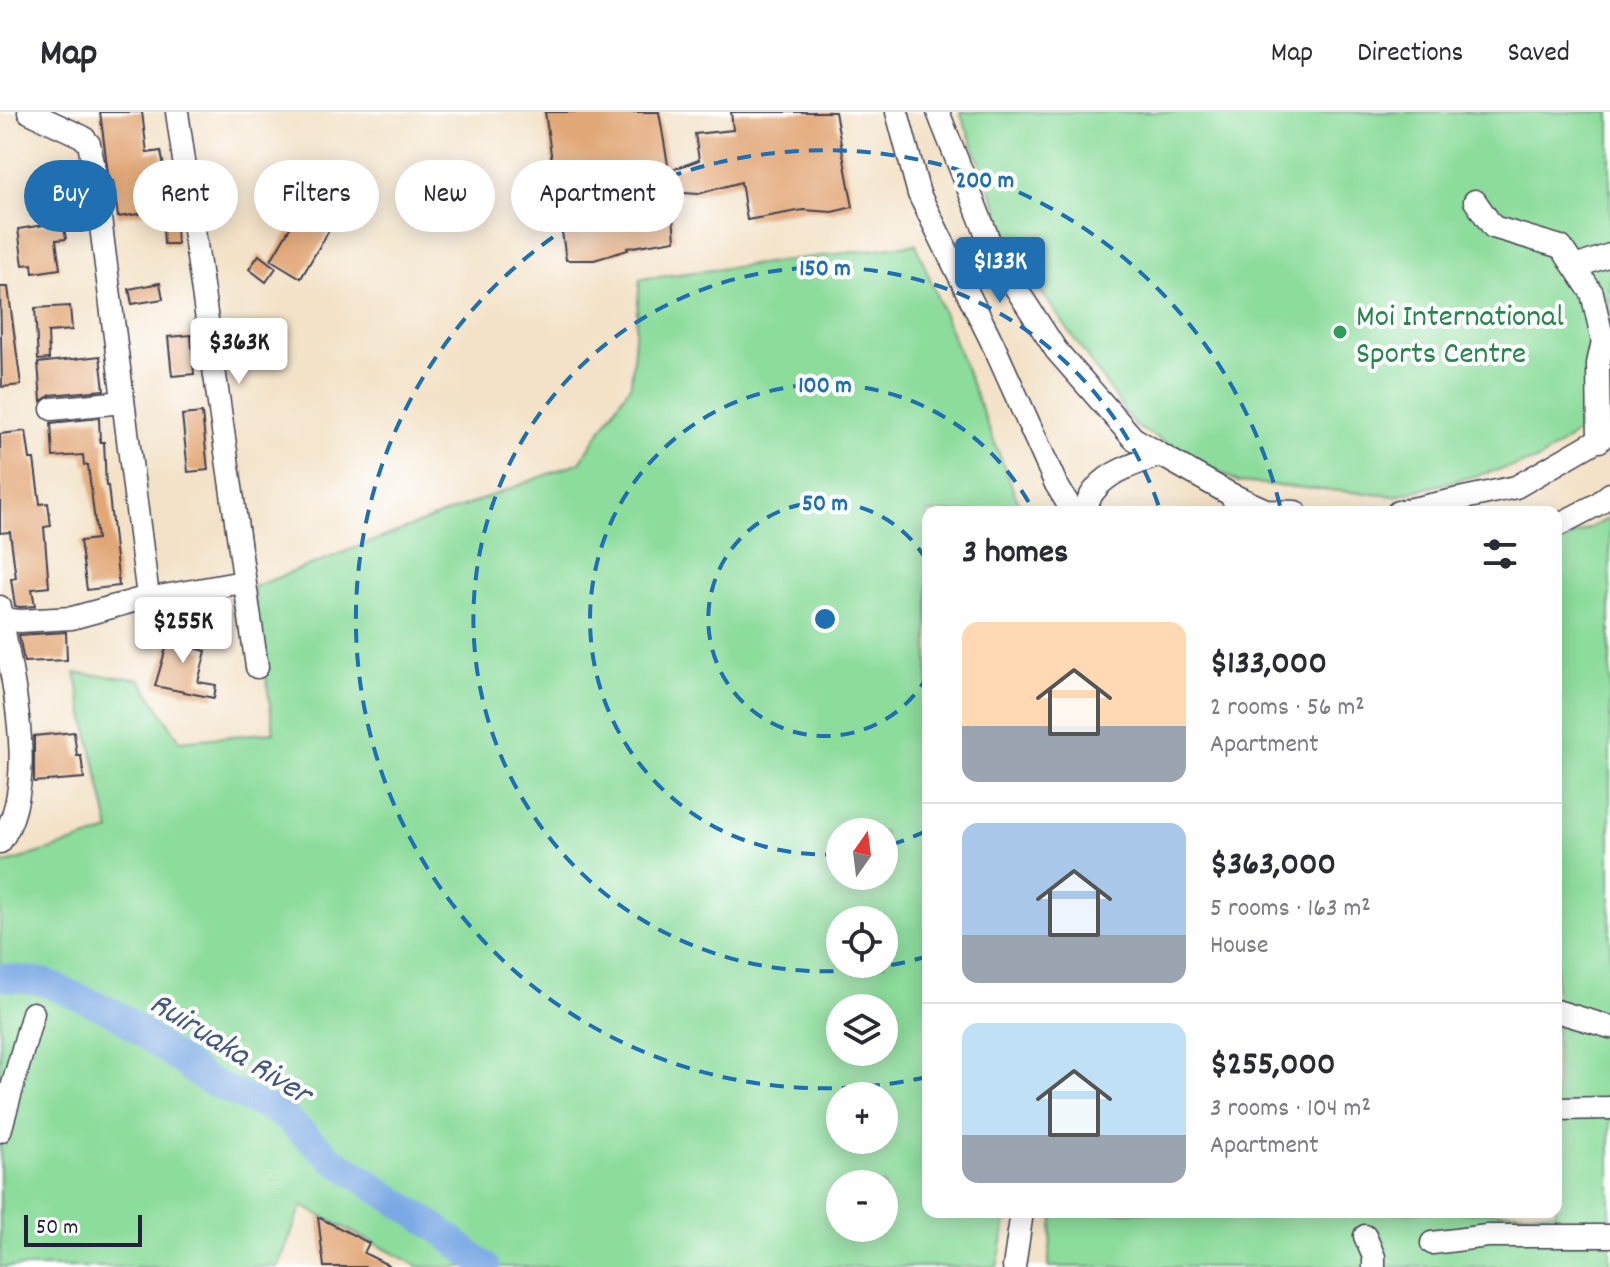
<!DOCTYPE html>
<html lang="en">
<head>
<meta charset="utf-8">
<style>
	:root { --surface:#fff; --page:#f7f7f7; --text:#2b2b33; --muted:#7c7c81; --line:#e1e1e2; --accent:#1f6fb2 }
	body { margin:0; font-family:Dekko,sans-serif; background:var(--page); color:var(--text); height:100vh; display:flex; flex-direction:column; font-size:30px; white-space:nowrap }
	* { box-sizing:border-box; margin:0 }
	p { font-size:26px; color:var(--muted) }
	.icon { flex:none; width:44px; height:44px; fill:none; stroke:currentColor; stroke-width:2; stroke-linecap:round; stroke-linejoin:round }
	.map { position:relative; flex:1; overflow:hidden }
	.details { position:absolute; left:922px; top:394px; width:640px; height:712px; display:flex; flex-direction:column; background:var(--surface); border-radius:16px; box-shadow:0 4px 20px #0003 }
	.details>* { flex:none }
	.hud { position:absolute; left:24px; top:48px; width:760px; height:72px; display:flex; gap:16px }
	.needle { width:52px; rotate:14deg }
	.buttons { position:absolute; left:826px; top:706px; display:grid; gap:16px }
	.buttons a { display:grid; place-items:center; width:72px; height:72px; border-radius:50%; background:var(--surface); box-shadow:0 4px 20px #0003; font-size:40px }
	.scale { position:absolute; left:24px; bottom:20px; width:118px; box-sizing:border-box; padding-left:8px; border:4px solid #22223b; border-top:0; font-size:22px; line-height:28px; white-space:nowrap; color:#22223b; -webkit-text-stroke:6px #fff; paint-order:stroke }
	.price { position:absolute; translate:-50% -68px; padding:0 18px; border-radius:8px; background:#fff; color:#222; font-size:26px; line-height:52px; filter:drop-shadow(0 2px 4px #0008) }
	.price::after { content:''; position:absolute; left:50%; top:48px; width:24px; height:18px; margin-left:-12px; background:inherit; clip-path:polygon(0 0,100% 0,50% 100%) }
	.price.selected { background:var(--accent); color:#fff }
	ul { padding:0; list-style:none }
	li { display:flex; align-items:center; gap:24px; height:200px; padding:0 40px }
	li+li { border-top:2px solid var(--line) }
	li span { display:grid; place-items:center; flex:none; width:224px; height:160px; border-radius:16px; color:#555 }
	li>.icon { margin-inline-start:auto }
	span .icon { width:96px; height:96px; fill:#fffc; stroke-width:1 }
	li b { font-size:34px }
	h2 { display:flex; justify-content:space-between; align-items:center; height:96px; padding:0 40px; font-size:34px }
	.chip { padding:0 28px; border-radius:36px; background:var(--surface); box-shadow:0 4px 20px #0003; font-size:28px; line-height:72px }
	.chip.selected { background:var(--accent); color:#fff }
	header { display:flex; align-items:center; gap:48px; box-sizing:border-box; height:112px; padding:0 40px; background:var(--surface); border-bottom:2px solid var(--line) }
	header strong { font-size:38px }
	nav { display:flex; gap:44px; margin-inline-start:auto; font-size:28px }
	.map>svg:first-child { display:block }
</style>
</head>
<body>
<header>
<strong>Map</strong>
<nav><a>Map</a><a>Directions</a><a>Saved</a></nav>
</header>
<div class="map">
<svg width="1610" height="1155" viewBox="0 0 1610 1155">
	<rect width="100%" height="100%" fill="#fff"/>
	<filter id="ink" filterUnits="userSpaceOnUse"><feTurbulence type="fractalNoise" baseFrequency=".0125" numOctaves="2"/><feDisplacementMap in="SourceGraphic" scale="16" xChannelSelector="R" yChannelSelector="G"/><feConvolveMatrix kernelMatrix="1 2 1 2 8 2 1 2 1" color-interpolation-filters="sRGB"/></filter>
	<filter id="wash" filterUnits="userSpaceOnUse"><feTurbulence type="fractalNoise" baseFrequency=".006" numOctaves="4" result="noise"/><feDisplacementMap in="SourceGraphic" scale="32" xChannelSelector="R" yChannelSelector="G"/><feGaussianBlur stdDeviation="1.8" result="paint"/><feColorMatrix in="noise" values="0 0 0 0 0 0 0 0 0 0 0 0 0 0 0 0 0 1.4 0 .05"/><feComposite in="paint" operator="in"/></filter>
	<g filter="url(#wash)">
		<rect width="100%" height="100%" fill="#f3e2c7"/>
		<g fill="#8cdc9b" stroke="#577f6b" stroke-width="2" fill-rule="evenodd">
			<polygon points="960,0 1610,0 1610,298 1538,348 1395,384 1238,370 1135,314 1016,143"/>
			<path d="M 916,132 L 1022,400 L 928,400 L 928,1100 L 1008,1100 L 997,1155 L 420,1155 L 302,1094 L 278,1155 L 0,1155 L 0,753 L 110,719 L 75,561 L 140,567 L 180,629 L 274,620 L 253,475 L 580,350 L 631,272 L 640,167 ZM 840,720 L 884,720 L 884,764 L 840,764 ZM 840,808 L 884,808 L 884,852 L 840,852 ZM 840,896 L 884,896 L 884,940 L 840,940 ZM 840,984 L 884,984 L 884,1028 L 840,1028 ZM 840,1072 L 884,1072 L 884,1116 L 840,1116 Z"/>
			<polygon points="1610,406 1610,1155 1048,1155 1054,1100 1556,1100 1556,432"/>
		</g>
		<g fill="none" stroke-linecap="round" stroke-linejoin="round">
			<polyline stroke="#7aa9e4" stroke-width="28" points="0,865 44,870 115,901 205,967 281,1002 332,1047 440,1118 486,1155"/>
		</g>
		<g id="blocks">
			<g fill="#e2a777">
				<polygon points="100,0 142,0 147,41 161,39 172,97 118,105 113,69 109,69"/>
				<polygon points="545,0 659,0 669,59 699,48 695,22 733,18 731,0 835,0 853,95 832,100 803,98 747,108 741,70 698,82 671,80 675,128 627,136 628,138 594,148 566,148"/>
				<polygon points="308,85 338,103 301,166 271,148"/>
				<polygon points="175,98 177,132 164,132 162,99"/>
				<polygon points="63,110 66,127 56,128 60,157 33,161 32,152 23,153 18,117"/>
				<polygon points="259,143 276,156 266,170 249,157"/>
				<polygon points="160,171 163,187 132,192 129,177"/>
				<polygon points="0,175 8,175 21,273 2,275"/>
				<polygon points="70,194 72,218 48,220 49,247 38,248 35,196"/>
				<polygon points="191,223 194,262 172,264 168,225"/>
				<polygon points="100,244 104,278 51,283 41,289 38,251"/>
				<polygon points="202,301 208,358 188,360 182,303"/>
				<polygon points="99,306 100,330 104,330 106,374 108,374 119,474 87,478 80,429 97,427 88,353 84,353 83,343 53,345 51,311"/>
				<polygon points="26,319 30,347 34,347 40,392 48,391 51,414 44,415 49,475 32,477 35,494 20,495 15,494 11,467 16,466 10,420 0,421 0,322"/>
				<polygon points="174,509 190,513 184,533 206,539 198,570 216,573 214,586 155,574"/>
				<polygon points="66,520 67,548 24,550 19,523"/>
				<polygon points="74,620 77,644 81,644 84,666 34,670 34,624"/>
				<polygon points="318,1105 369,1131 364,1141 392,1155 324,1155"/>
			</g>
		</g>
	</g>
	<g filter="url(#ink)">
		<use href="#blocks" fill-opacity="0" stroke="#413f50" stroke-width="2"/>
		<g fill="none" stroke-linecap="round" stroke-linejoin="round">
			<defs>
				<g id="minor">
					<polyline points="177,0 257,555"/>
					<polyline points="897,0 919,82 992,230 1056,372 1073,400"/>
					<polyline points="938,0 995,144 1056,238 1133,326 1161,343"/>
					<polyline points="1475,89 1493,115 1561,135 1592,181 1603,229 1598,252 1599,329"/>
					<polyline points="1575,155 1610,143"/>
					<polyline points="52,297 123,290"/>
					<polyline points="1230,382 1268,399 1295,400"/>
					<path d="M 1084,400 C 1094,363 1128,354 1161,343 L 1230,382 L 1241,400"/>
					<polyline points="1398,400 1516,375 1608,322"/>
					<polyline points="1556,414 1598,392 1610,382"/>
					<polyline points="147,487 243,470"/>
					<polyline points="2,507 20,509 72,506 148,485 93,51 89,32 83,25 29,0"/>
					<path d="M 0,730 C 41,672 10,562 0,495"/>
					<polyline points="1556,899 1610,915"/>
					<polyline points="1556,997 1610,996"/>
					<polyline points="0,1019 33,901"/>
					<polyline points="1365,1124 1374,1145 1374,1155"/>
					<polyline points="1432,1131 1487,1124 1610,1124"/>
					<polyline points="1014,1155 1022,1100"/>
				</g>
			</defs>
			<use href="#minor" stroke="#413f50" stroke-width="25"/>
			<use href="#minor" stroke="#fff" stroke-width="22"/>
		</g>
	</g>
	<g fill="none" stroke="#1f6fb2" stroke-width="4" stroke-dasharray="14 10">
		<path d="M928 563A117 117 0 1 1 928 451"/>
		<path d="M926 719A235 235 0 0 1 886 734M839 742A235 235 0 1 1 1033 398"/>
		<path d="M928 844A352 352 0 1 1 1160 398"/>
		<path d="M927 965A469 469 0 1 1 1281 398"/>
	</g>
	<circle fill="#2e9e5b" stroke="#fff" stroke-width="3" cx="1340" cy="220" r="8"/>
	<g text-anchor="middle" stroke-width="8" stroke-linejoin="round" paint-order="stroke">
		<g font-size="32" fill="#27864d" stroke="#fff" text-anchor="start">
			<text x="1356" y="213">Moi International<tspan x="1356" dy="37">Sports Centre</tspan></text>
		</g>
		<g font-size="34" font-style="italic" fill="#45587f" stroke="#fff">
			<text transform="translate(232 934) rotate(32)" y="12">Ruiruaka River</text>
		</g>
	</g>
	<circle cx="825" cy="507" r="12" fill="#1f6fb2" stroke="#fff" stroke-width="4"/>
	<g font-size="24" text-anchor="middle" font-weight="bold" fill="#1f6fb2" stroke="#fff" stroke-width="8" stroke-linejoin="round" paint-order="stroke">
		<text x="985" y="75">200 m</text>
		<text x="825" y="163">150 m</text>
		<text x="825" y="280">100 m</text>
		<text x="825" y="398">50 m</text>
	</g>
</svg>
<div class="buttons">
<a><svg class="needle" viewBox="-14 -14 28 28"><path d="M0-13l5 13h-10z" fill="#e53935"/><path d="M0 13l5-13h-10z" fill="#7c7c81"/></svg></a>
<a><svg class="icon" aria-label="locate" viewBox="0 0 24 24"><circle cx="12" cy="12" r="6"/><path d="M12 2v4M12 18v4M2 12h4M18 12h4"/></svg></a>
<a><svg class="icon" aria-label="layers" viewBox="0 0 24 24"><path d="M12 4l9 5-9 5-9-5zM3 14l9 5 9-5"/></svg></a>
<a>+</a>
<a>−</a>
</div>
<div class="scale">50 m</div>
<b class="price selected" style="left:1000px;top:193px">$133K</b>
<b class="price" style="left:239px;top:274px">$363K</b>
<b class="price" style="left:183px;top:553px">$255K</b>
<div class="hud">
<a class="chip selected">Buy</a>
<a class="chip">Rent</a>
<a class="chip">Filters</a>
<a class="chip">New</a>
<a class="chip">Apartment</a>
</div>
<section class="details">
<h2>3 homes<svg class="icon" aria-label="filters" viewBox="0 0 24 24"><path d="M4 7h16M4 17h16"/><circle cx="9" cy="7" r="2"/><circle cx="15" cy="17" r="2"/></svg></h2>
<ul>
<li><span style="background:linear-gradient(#ffd9b3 65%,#9aa5b1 0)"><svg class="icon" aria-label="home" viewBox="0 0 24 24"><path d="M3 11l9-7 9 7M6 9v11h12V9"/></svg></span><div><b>$133,000</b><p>2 rooms · 56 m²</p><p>Apartment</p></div></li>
<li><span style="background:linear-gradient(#a9c7e8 70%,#9aa5b1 0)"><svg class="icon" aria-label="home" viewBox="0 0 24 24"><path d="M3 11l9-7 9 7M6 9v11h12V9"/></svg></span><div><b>$363,000</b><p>5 rooms · 163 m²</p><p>House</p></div></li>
<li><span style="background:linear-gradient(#bfe0f5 70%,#9aa5b1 0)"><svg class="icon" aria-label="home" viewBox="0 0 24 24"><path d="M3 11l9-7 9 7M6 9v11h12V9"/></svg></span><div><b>$255,000</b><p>3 rooms · 104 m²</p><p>Apartment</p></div></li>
</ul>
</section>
</div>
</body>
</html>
